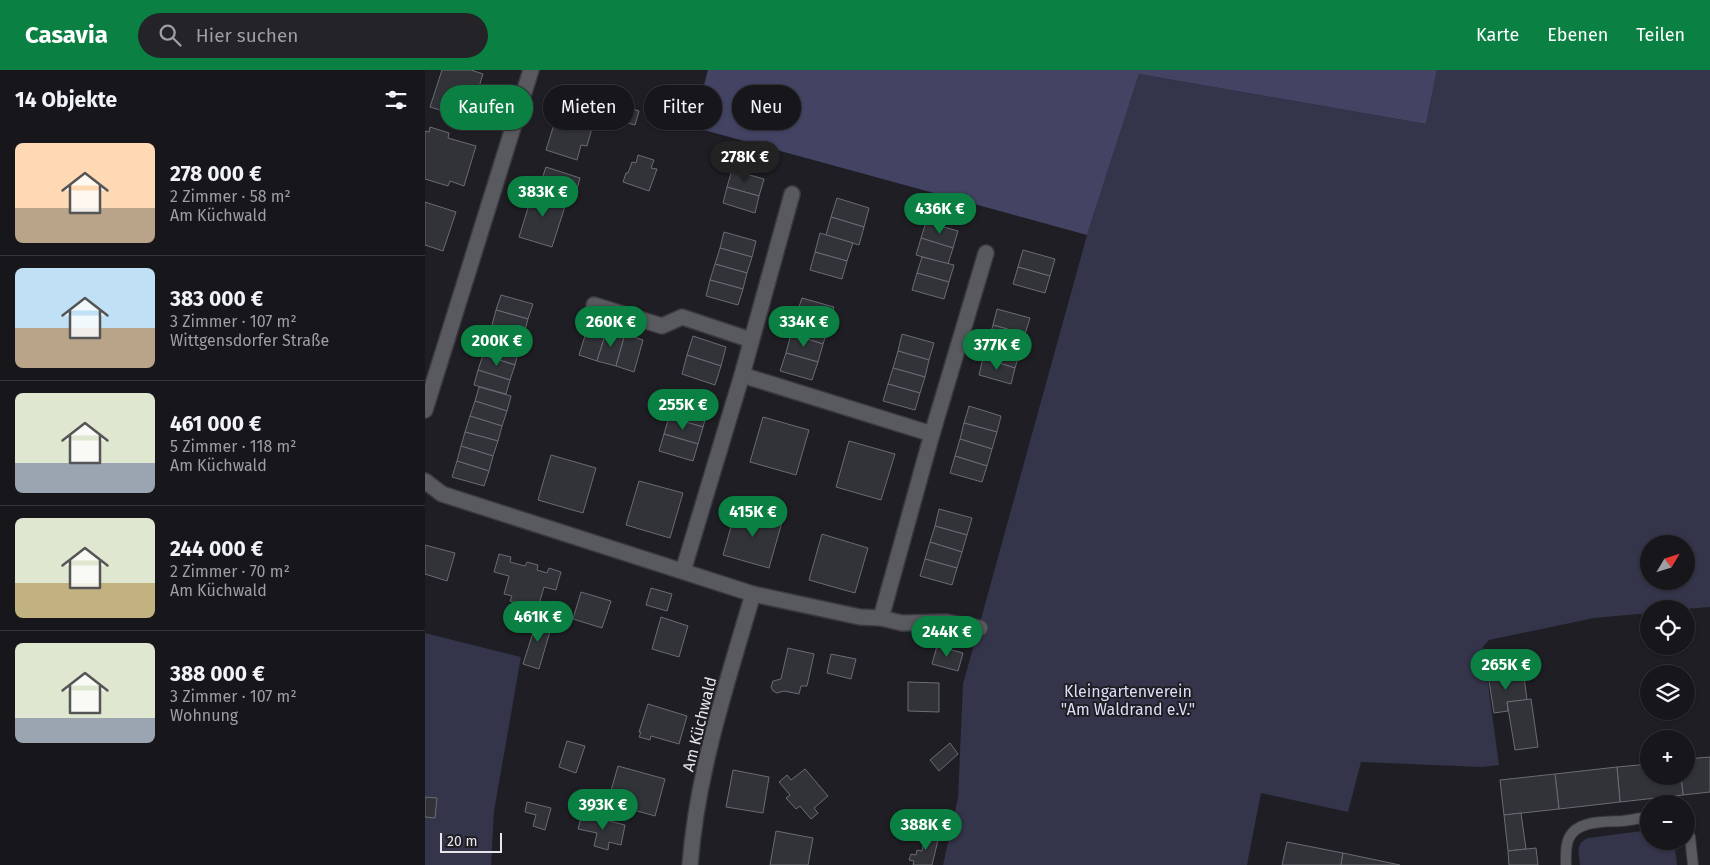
<!DOCTYPE html>
<html lang="de">
<head>
<meta charset="utf-8">
<style>
	:root { --surface:#16161b; --page:#232328; --text:#f1f3f6; --muted:#9e9fa3; --line:#35353a; --accent:#0b8043 }
	body { margin:0; font-family:"Fira Sans",sans-serif; background:var(--page); color:var(--text); height:100vh; display:flex; flex-direction:column; font-size:19px; white-space:nowrap }
	* { box-sizing:border-box; margin:0 }
	p { font-size:16px; color:var(--muted) }
	.icon { flex:none; width:28px; height:28px; fill:none; stroke:currentColor; stroke-width:2; stroke-linecap:round; stroke-linejoin:round }
	.map { position:relative; flex:1; overflow:hidden }
	.panel { display:flex; flex-direction:column; background:var(--surface); width:425px }
	.panel>* { flex:none }
	.banner { position:absolute; left:15px; top:15px; width:475px; height:45px; display:flex; gap:10px }
	.needle { width:32px; rotate:52deg }
	.tools { position:absolute; left:1215px; top:465px; display:grid; gap:10px }
	.tools a { display:grid; place-items:center; width:55px; height:55px; border-radius:50%; background:var(--surface); box-shadow:0 1px 4px #0004,0 0 0 1px var(--line); font-size:25px }
	.scale { position:absolute; left:15px; bottom:12px; width:62px; box-sizing:border-box; padding-left:5px; border:2px solid #e7e7eb; border-top:0; font-size:14px; line-height:18px; white-space:nowrap; color:#e7e7eb; -webkit-text-stroke:4px #1e1e24; paint-order:stroke }
	.price { position:absolute; translate:-50% -42px; padding:0 11px; border-radius:18px; background:var(--accent); color:#fff; font-size:16px; line-height:32px; filter:drop-shadow(0 1px 2px #0008) }
	.price::after { content:''; position:absolute; left:50%; top:30px; width:15px; height:11px; margin-left:-8px; background:inherit; clip-path:polygon(0 0,100% 0,50% 100%) }
	.price.selected { background:#222; color:#fff }
	ul { padding:0; list-style:none }
	li { display:flex; align-items:center; gap:15px; height:125px; padding:0 15px }
	li+li { border-top:1px solid var(--line) }
	li span { display:grid; place-items:center; flex:none; width:140px; height:100px; border-radius:8px; color:#555 }
	li>.icon { margin-inline-start:auto }
	span .icon { width:60px; height:60px; fill:#fffc; stroke-width:1 }
	li b { font-size:21px }
	h2 { display:flex; justify-content:space-between; align-items:center; height:60px; padding:0 15px; font-size:21px }
	.pill { padding:0 18px; border-radius:22px; background:var(--surface); box-shadow:0 1px 4px #0004,0 0 0 1px var(--line); font-size:18px; line-height:45px }
	.pill.selected { background:var(--accent); color:#fff }
	header { display:flex; align-items:center; gap:30px; box-sizing:border-box; height:70px; padding:0 25px; background:var(--accent); color:#fff }
	header strong { font-size:24px }
	nav { display:flex; gap:28px; margin-inline-start:auto; font-size:18px }
	.search { width:350px; height:45px; background:var(--page); display:flex; align-items:center; gap:12px; box-sizing:border-box; padding:0 18px; border-radius:28px; color:var(--muted); font-size:19px }
	main { display:flex; flex:1; min-height:0 }
	.map>svg:first-child { display:block }
</style>
</head>
<body>
<header>
<strong>Casavia</strong>
<div class="search"><svg class="icon" aria-label="search" viewBox="0 0 24 24"><circle cx="10" cy="10" r="6"/><path d="M15 15l6 6"/></svg>Hier suchen</div>
<nav><a>Karte</a><a>Ebenen</a><a>Teilen</a></nav>
</header>
<main>
<section class="panel">
<h2>14 Objekte<svg class="icon" aria-label="filters" viewBox="0 0 24 24"><path d="M4 7h16M4 17h16"/><circle cx="9" cy="7" r="2"/><circle cx="15" cy="17" r="2"/></svg></h2>
<ul>
<li><span style="background:linear-gradient(#ffd9b3 65%,#b9a48a 0)"><svg class="icon" aria-label="home" viewBox="0 0 24 24"><path d="M3 11l9-7 9 7M6 9v11h12V9"/></svg></span><div><b>278 000 €</b><p>2 Zimmer · 58 m²</p><p>Am Küchwald</p></div></li>
<li><span style="background:linear-gradient(#bfe0f5 60%,#b9a48a 0)"><svg class="icon" aria-label="home" viewBox="0 0 24 24"><path d="M3 11l9-7 9 7M6 9v11h12V9"/></svg></span><div><b>383 000 €</b><p>3 Zimmer · 107 m²</p><p>Wittgensdorfer Straße</p></div></li>
<li><span style="background:linear-gradient(#dfe7d0 70%,#9aa5b1 0)"><svg class="icon" aria-label="home" viewBox="0 0 24 24"><path d="M3 11l9-7 9 7M6 9v11h12V9"/></svg></span><div><b>461 000 €</b><p>5 Zimmer · 118 m²</p><p>Am Küchwald</p></div></li>
<li><span style="background:linear-gradient(#dfe7d0 65%,#c2b280 0)"><svg class="icon" aria-label="home" viewBox="0 0 24 24"><path d="M3 11l9-7 9 7M6 9v11h12V9"/></svg></span><div><b>244 000 €</b><p>2 Zimmer · 70 m²</p><p>Am Küchwald</p></div></li>
<li><span style="background:linear-gradient(#dfe7d0 75%,#9aa5b1 0)"><svg class="icon" aria-label="home" viewBox="0 0 24 24"><path d="M3 11l9-7 9 7M6 9v11h12V9"/></svg></span><div><b>388 000 €</b><p>3 Zimmer · 107 m²</p><p>Wohnung</p></div></li>
</ul>
</section>
<div class="map">
<svg width="1285" height="795" viewBox="0 0 1285 795">
	<rect width="100%" height="100%" fill="#1e1e24"/>
	<g fill="#34344a" fill-rule="evenodd">
		<path d="M 1012,0 L 1285,0 L 1285,537 L 1261,539 L 1224,539 L 1224,543 L 1169,548 L 1064,570 L 1058,577 L 1074,695 L 1057,697 L 936,692 L 923,742 L 836,723 L 822,795 L 518,795 L 533,728 L 538,614 L 662,165 L 714,4 L 1001,54 ZM 1224,474 L 1261,474 L 1261,511 L 1224,511 Z"/>
		<polygon points="0,563 96,587 69,741 66,795 0,795"/>
		<path d="M 1224,760 L 1224,771 L 1249,771 L 1252,795 L 1155,795 C 1154,784 1150,773 1163,768 Z"/>
	</g>
	<polygon fill="#434364" points="283,0 1012,0 1001,54 714,4 662,165 268,57"/>
	<g fill="#323339" stroke="#6b6c73">
		<polygon points="17,0 46,0 58,4 44,49 5,37"/>
		<polygon points="136,32 167,41 162,56 167,58 162,76 156,75 152,90 121,80"/>
		<polygon points="189,33 214,41 210,55 185,48"/>
		<polygon points="5,57 24,63 23,68 51,76 39,116 25,111 23,116 0,109 0,61 4,62"/>
		<polygon points="213,85 229,90 226,98 232,99 224,121 198,112 201,103 203,103 207,92 211,93"/>
		<polygon points="121,97 155,108 152,119 117,109"/>
		<polygon points="307,100 339,109 334,126 302,117"/>
		<polygon points="302,117 334,126 330,143 298,133"/>
		<polygon points="109,119 142,130 127,177 94,167"/>
		<polygon points="412,128 444,138 439,157 406,147"/>
		<polygon points="0,132 31,142 18,181 0,175"/>
		<polygon points="406,147 439,157 434,175 401,165"/>
		<polygon points="501,152 533,161 528,178 496,168"/>
		<polygon points="299,162 331,171 327,187 295,178"/>
		<polygon points="395,163 428,173 422,191 390,182"/>
		<polygon points="496,168 528,178 523,194 491,185"/>
		<polygon points="295,178 327,187 322,203 290,194"/>
		<polygon points="598,180 630,189 625,206 593,197"/>
		<polygon points="390,182 422,191 417,209 385,200"/>
		<polygon points="497,187 529,195 524,212 492,203"/>
		<polygon points="290,194 322,203 318,219 285,210"/>
		<polygon points="593,197 625,206 620,223 588,214"/>
		<polygon points="492,203 524,212 519,229 487,220"/>
		<polygon points="285,210 318,219 313,235 281,226"/>
		<polygon points="76,225 108,234 103,249 71,240"/>
		<polygon points="377,228 409,237 404,256 371,246"/>
		<polygon points="572,239 605,248 600,264 568,255"/>
		<polygon points="71,240 103,249 99,264 67,255"/>
		<polygon points="371,246 404,256 398,274 366,264"/>
		<polygon points="164,253 182,259 172,291 154,285"/>
		<polygon points="67,255 99,264 94,279 62,270"/>
		<polygon points="568,255 600,264 595,281 563,272"/>
		<polygon points="182,259 200,264 191,296 172,291"/>
		<polygon points="200,264 218,270 209,302 191,296"/>
		<polygon points="366,264 398,274 393,292 361,283"/>
		<polygon points="477,264 509,273 504,290 473,281"/>
		<polygon points="268,266 301,277 296,296 262,285"/>
		<polygon points="62,270 94,279 90,295 58,285"/>
		<polygon points="563,272 595,281 590,298 558,288"/>
		<polygon points="473,281 504,290 500,307 468,298"/>
		<polygon points="361,283 393,292 387,310 355,301"/>
		<polygon points="58,285 90,295 85,310 53,300"/>
		<polygon points="262,285 296,296 290,315 257,304"/>
		<polygon points="558,288 590,298 586,314 554,305"/>
		<polygon points="468,298 500,307 495,323 463,314"/>
		<polygon points="53,300 85,310 81,324 49,315"/>
		<polygon points="463,314 495,323 490,340 458,331"/>
		<polygon points="54,317 86,326 82,341 50,331"/>
		<polygon points="249,330 283,340 278,357 244,347"/>
		<polygon points="50,331 82,341 77,356 45,346"/>
		<polygon points="544,336 576,346 572,362 539,353"/>
		<polygon points="45,346 77,356 73,371 40,362"/>
		<polygon points="244,347 278,357 273,374 239,364"/>
		<polygon points="338,347 384,360 371,405 325,392"/>
		<polygon points="539,353 572,362 567,379 535,369"/>
		<polygon points="40,362 73,371 68,386 36,376"/>
		<polygon points="239,364 273,374 268,391 234,381"/>
		<polygon points="535,369 567,379 562,396 530,386"/>
		<polygon points="424,371 470,384 456,430 411,417"/>
		<polygon points="36,376 68,386 64,401 32,391"/>
		<polygon points="126,385 171,398 158,443 113,430"/>
		<polygon points="530,386 562,396 557,412 525,403"/>
		<polygon points="32,391 64,401 59,416 27,407"/>
		<polygon points="214,411 258,423 245,468 201,455"/>
		<polygon points="311,439 357,452 344,498 298,485"/>
		<polygon points="514,439 547,448 542,465 510,456"/>
		<polygon points="510,456 542,465 537,482 505,472"/>
		<polygon points="397,464 443,478 430,523 384,510"/>
		<polygon points="505,472 537,482 532,498 500,489"/>
		<polygon points="0,475 30,483 22,511 0,504"/>
		<polygon points="74,484 86,487 85,492 100,496 102,492 113,495 112,500 122,503 124,498 136,502 131,520 119,517 114,534 107,532 105,538 85,531 87,526 79,524 84,506 69,502"/>
		<polygon points="500,489 532,498 527,515 495,506"/>
		<polygon points="226,518 247,524 242,541 221,535"/>
		<polygon points="156,522 186,531 177,558 148,549"/>
		<polygon points="113,547 128,551 114,599 98,594"/>
		<polygon points="236,547 263,556 254,587 227,579"/>
		<polygon points="512,576 538,583 533,601 507,594"/>
		<polygon points="363,578 389,584 382,616 376,616 374,624 359,621 352,623 348,621 346,617 348,611 356,609"/>
		<polygon points="406,584 431,589 426,609 402,603"/>
		<polygon points="1077,603 1078,610 1099,607 1102,630 1082,632 1083,641 1069,643 1063,605"/>
		<polygon points="483,612 514,613 514,642 483,641"/>
		<polygon points="1106,629 1113,677 1090,680 1082,632"/>
		<polygon points="223,634 262,646 254,674 226,666 225,670 214,667 216,662 214,662"/>
		<polygon points="142,671 160,676 151,703 134,697"/>
		<polygon points="525,673 533,684 514,701 505,690"/>
		<polygon points="1285,687 1285,722 1258,725 1256,706 1261,706 1261,689"/>
		<polygon points="1224,694 1224,706 1256,706 1258,725 1195,732 1192,697"/>
		<polygon points="193,696 240,709 230,746 191,735 187,737 182,735 180,731 181,726 185,724"/>
		<polygon points="1192,697 1195,732 1134,739 1130,704"/>
		<polygon points="380,699 403,726 389,738 393,743 386,749 375,736 371,739 361,728 365,725 354,712 362,705 366,710"/>
		<polygon points="308,700 344,707 338,743 301,737"/>
		<polygon points="1130,704 1134,739 1079,745 1075,710"/>
		<polygon points="0,727 12,728 10,748 0,747"/>
		<polygon points="102,732 126,738 120,760 108,756 111,745 100,742"/>
		<polygon points="1096,743 1101,779 1083,781 1079,745"/>
		<polygon points="157,744 200,755 196,775 184,772 183,780 169,776 172,763 153,759"/>
		<polygon points="351,761 388,768 383,795 345,795"/>
		<polygon points="501,762 514,766 507,795 488,795 489,791 484,790 486,784 491,785 492,780 497,781"/>
		<polygon points="862,772 918,783 916,795 857,795"/>
		<polygon points="1111,778 1113,795 1084,795 1083,781"/>
		<polygon points="918,783 975,795 916,795"/>
	</g>
	<g fill="none" stroke-linecap="round" stroke-linejoin="round">
		<defs>
			<g id="service">
				<polyline points="1261,760 1265,767 1268,795"/>
				<path d="M 1141,795 C 1141,786 1140,776 1144,768 C 1152,750 1181,752 1197,751 C 1206,750 1215,748 1224,747"/>
			</g>
			<g id="minor">
				<polyline points="169,235 237,256 257,247 326,270"/>
				<polyline points="317,305 507,364"/>
				<polyline points="0,411 17,424 328,524 435,547 456,548 477,553 521,552 555,558"/>
				<polyline points="258,501 317,305 367,124"/>
				<polyline points="456,548 507,364 561,183"/>
				<path d="M 265,795 C 272,702 302,613 328,524"/>
			</g>
			<polyline id="tertiary" points="0,340 106,0"/>
		</defs>
		<use href="#service" stroke="#39393e" stroke-width="12"/>
		<use href="#minor" stroke="#39393e" stroke-width="18"/>
		<use href="#tertiary" stroke="#39393e" stroke-width="18"/>
		<use href="#service" stroke="#595960" stroke-width="10"/>
		<use href="#minor" stroke="#595960" stroke-width="15"/>
		<use href="#tertiary" stroke="#595960" stroke-width="15"/>
	</g>
	<g text-anchor="middle" stroke-width="4" stroke-linejoin="round" paint-order="stroke">
		<g font-size="16" fill="#dcddf7" stroke="#1e1e24">
			<text x="703" y="627">Kleingartenverein<tspan x="703" dy="18">"Am Waldrand e.V."</tspan></text>
		</g>
		<g font-size="16" fill="#e7e7eb" stroke="#1e1e24">
			<text transform="translate(274 654) rotate(-76)" y="6">Am Küchwald</text>
		</g>
	</g>
</svg>
<div class="tools">
<a><svg class="needle" viewBox="-14 -14 28 28"><path d="M0-13l5 13h-10z" fill="#e53935"/><path d="M0 13l5-13h-10z" fill="#9e9fa3"/></svg></a>
<a><svg class="icon" aria-label="locate" viewBox="0 0 24 24"><circle cx="12" cy="12" r="6"/><path d="M12 2v4M12 18v4M2 12h4M18 12h4"/></svg></a>
<a><svg class="icon" aria-label="layers" viewBox="0 0 24 24"><path d="M12 4l9 5-9 5-9-5zM3 14l9 5 9-5"/></svg></a>
<a>+</a>
<a>−</a>
</div>
<div class="scale">20 m</div>
<b class="price selected" style="left:320px;top:113px">278K €</b>
<b class="price" style="left:118px;top:148px">383K €</b>
<b class="price" style="left:515px;top:165px">436K €</b>
<b class="price" style="left:186px;top:278px">260K €</b>
<b class="price" style="left:379px;top:278px">334K €</b>
<b class="price" style="left:72px;top:297px">200K €</b>
<b class="price" style="left:572px;top:301px">377K €</b>
<b class="price" style="left:258px;top:361px">255K €</b>
<b class="price" style="left:328px;top:468px">415K €</b>
<b class="price" style="left:113px;top:573px">461K €</b>
<b class="price" style="left:522px;top:588px">244K €</b>
<b class="price" style="left:1081px;top:621px">265K €</b>
<b class="price" style="left:178px;top:761px">393K €</b>
<b class="price" style="left:501px;top:781px">388K €</b>
<div class="banner">
<a class="pill selected">Kaufen</a>
<a class="pill">Mieten</a>
<a class="pill">Filter</a>
<a class="pill">Neu</a>
</div>
</div>
</main>
</body>
</html>
